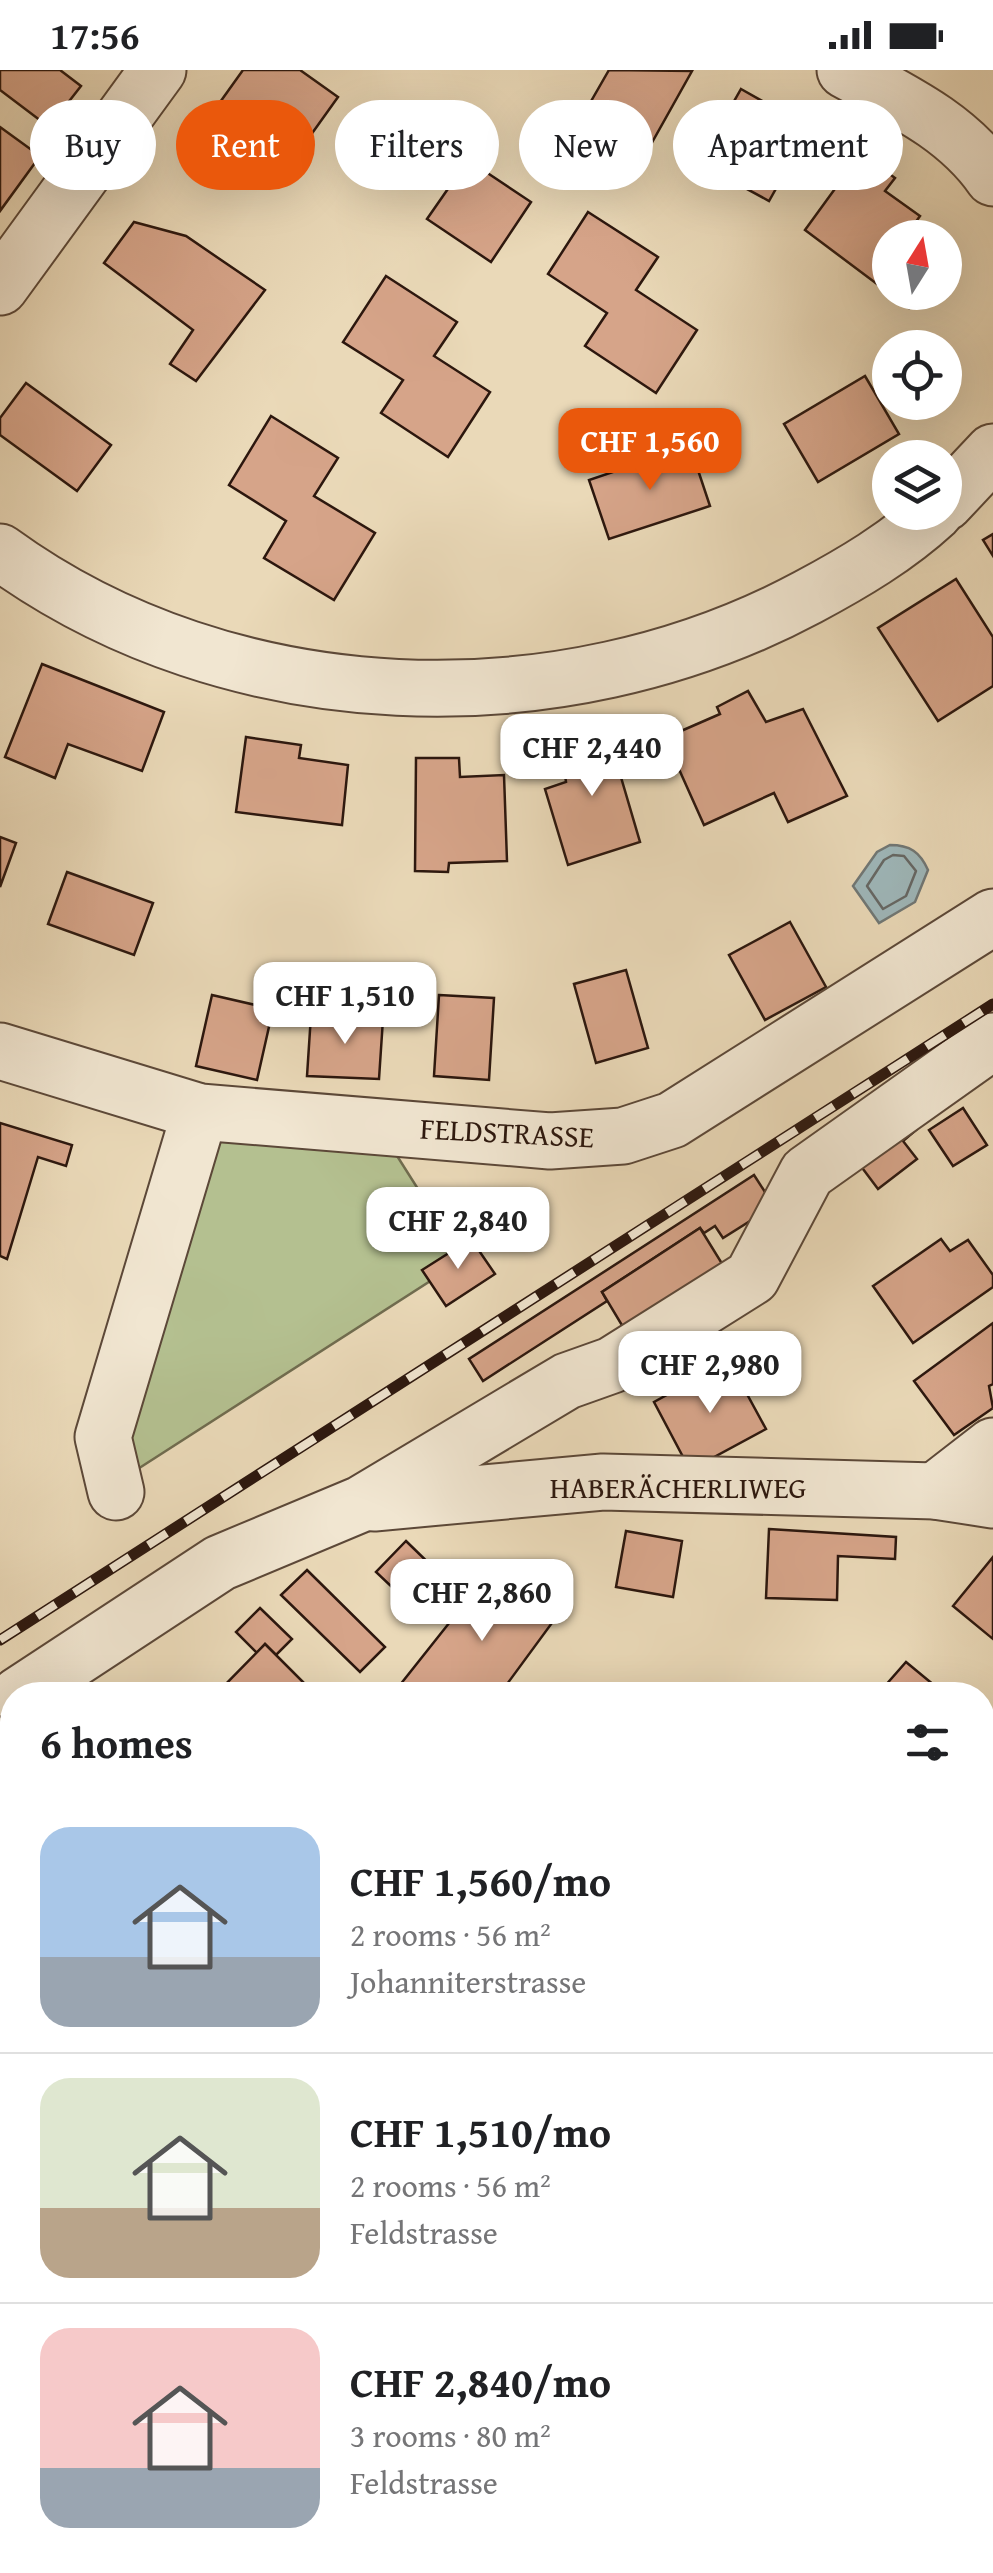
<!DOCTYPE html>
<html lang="en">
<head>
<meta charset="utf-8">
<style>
	:root { --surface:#fff; --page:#f2f2f2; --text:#202124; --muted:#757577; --line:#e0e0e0; --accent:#ea580c }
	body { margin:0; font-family:"Gentium Book Plus",serif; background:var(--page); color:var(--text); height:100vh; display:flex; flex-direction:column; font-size:38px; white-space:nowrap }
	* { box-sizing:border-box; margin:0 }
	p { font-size:32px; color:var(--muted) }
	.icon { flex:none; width:55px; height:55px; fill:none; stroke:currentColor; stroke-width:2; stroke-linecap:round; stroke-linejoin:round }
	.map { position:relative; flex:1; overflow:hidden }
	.sheet { position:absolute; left:0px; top:1612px; width:995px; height:892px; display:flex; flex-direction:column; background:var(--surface); border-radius:40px 40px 0 0; box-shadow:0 10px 40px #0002 }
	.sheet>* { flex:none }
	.top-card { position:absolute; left:30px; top:30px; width:935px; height:90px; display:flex; gap:20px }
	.needle { width:65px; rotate:11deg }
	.controls { position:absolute; left:872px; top:150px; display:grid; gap:20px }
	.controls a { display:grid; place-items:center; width:90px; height:90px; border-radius:50%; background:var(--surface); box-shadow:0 10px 40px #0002; font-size:50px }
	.price { position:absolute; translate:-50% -85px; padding:0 22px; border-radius:20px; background:#fff; color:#222; font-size:32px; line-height:65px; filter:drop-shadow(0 2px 5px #0008) }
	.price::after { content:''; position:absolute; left:50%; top:60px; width:30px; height:22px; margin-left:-15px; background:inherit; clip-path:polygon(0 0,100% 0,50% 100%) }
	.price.current { background:var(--accent); color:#fff }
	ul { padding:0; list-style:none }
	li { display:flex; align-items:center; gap:30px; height:250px; padding:0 40px }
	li+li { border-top:2px solid var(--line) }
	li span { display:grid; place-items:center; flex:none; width:280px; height:200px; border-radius:30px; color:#555 }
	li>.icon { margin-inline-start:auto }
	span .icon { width:120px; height:120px; fill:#fffc; stroke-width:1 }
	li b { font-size:42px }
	h2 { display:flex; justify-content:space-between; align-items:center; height:120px; padding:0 40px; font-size:42px }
	.tag { padding:0 35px; border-radius:45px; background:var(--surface); box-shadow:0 10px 40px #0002; font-size:35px; line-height:90px }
	.tag.current { background:var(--accent); color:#fff }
	.status { display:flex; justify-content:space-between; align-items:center; height:70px; padding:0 50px; background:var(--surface); direction:ltr }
	.status svg { height:28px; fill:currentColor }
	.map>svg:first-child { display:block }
</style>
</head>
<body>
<div class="status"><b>17:56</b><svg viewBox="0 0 49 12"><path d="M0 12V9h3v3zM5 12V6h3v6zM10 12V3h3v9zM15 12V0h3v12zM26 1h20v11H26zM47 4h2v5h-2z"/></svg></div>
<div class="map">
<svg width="993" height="2503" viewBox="0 0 993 2503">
	<rect width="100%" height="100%" fill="#ead9b8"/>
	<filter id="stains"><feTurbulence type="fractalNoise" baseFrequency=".002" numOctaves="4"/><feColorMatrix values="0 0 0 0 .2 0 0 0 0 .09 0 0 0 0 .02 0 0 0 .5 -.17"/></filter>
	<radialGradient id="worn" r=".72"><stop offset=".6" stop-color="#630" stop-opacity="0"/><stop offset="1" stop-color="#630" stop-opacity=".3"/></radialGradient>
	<polygon fill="#b4c090" stroke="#706c4f" stroke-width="2.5" points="207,1051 387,1070 463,1190 130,1404 111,1365"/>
	<path fill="#9eb7ba" stroke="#707775" stroke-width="2.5" d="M 890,775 C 910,775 920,782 928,800 L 915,832 L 879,853 L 853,816 L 877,782 Z"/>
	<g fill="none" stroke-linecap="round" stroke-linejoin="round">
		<polygon stroke="#656764" stroke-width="2.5" points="893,785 904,786 916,801 906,826 883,839 867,816 884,790"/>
	</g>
	<g fill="#d6a489" stroke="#2c170e" stroke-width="2.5">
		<polygon points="0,0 60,0 81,16 49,57 0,20"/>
		<polygon points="243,0 300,0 338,27 308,69 281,49 251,90 203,56"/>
		<polygon points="609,0 692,1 650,76 586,40"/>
		<polygon points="741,19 810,58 769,131 699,93"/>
		<polygon points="0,57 40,86 0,141"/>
		<polygon points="861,83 895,108 885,121 920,146 910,160 920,168 890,168 890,222 920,222 909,238 805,160"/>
		<polygon points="468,90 531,132 491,192 427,149"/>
		<polygon points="588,142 658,187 636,220 697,260 656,323 585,276 607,243 548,204"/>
		<polygon points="134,152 186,166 265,220 196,311 170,294 193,260 104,193"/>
		<polygon points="386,206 457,252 434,286 490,322 448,387 381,343 403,310 343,272"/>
		<polygon points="865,306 899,364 818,412 784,354"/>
		<polygon points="26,313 111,375 77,421 0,365 0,348"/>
		<polygon points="271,346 338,388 314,426 375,463 334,530 264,488 286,451 229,415"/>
		<polygon points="690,376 710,436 609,469 589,410"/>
		<polygon points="993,464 993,486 983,470"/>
		<polygon points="956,509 993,567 993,616 938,651 878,558"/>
		<polygon points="42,594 164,642 142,701 68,674 55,708 5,687"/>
		<polygon points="748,621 766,652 803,639 847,726 788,752 774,723 704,755 665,668 720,644 717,637"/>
		<polygon points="617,658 618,697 640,772 568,795 545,719 566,712 560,669"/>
		<polygon points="246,667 301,675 299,688 348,695 342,755 236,742"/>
		<polygon points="416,688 459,688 460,707 504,705 507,791 449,793 448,802 415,801"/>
		<polygon points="0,767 16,773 0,817"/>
		<polygon points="67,802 153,833 134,885 48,854"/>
		<polygon points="790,852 826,917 765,950 729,885"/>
		<polygon points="626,900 648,978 596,993 574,914"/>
		<polygon points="212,925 273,939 257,1010 196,996"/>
		<polygon points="439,925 494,928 489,1010 434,1006"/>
		<polygon points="311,945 383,949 379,1009 307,1006"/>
		<polygon points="963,1038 987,1075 953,1096 929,1060"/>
		<polygon points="906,1047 916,1060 903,1071 917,1089 878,1119 854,1087"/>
		<polygon points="0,1053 72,1075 66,1096 38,1087 7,1189 0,1186"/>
		<polygon points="754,1105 774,1136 723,1168 715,1156 704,1163 700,1158 602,1222 607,1231 483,1311 469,1289"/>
		<polygon points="700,1158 729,1205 629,1267 602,1222"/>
		<polygon points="471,1169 495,1204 446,1236 422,1200"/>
		<polygon points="941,1169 950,1181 968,1170 993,1205 993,1217 913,1273 873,1216"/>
		<polygon points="993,1253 993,1314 989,1316 993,1338 954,1365 914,1311"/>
		<polygon points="729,1291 766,1359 690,1400 654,1332"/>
		<polygon points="769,1459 896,1467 895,1489 838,1486 837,1530 766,1528"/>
		<polygon points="626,1461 682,1471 673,1527 616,1517"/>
		<polygon points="406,1471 442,1506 413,1537 376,1502"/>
		<polygon points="993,1487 993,1569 953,1536"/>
		<polygon points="307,1500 385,1577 360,1602 281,1525"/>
		<polygon points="488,1504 560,1542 499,1625 392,1625"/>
		<polygon points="260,1538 292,1569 276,1585 265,1574 257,1583 236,1562"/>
		<polygon points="265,1574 316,1625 215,1625"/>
		<polygon points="906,1592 946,1625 877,1625"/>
		<polygon points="12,1848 12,1914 0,1915 0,1849"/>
		<polygon points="982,1857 993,1868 993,1915 982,1925"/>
		<polygon points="982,2063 993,2075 993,2111 982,2121"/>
		<polygon points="0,2188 12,2195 7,2203 12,2206 12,2287 2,2293 12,2315 0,2322"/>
		<polygon points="982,2305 993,2314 993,2503 981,2503 970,2492 982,2492"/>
		<polygon points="210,2492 219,2492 226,2503 193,2503"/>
		<polygon points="560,2492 586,2492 598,2503 551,2503"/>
	</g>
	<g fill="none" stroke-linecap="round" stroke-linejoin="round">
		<defs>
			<g id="minor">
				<path d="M 845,0 C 900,30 957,56 993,108"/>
				<polyline points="0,217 158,0"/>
				<polyline points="945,433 993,382"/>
				<path d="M 0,482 C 231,650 560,660 808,527 C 853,503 897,477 935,442"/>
				<polyline points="0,981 200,1042 550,1071 623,1066 672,1050 993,847"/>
				<polyline points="935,1421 993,1376"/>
				<polyline points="116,1422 103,1367 200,1042"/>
				<polyline points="374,1433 603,1412 935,1421 993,1430"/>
				<polyline points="19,1625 220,1493 361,1434 567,1311 612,1295 752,1207 807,1103 993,971"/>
				<polyline points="982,1728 993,1718"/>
				<polyline points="0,2023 12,2023"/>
				<polyline points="982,2200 993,2190"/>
				<polyline points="451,2503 462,2492"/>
				<polyline points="869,2503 878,2492"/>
			</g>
		</defs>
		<use href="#minor" stroke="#5c4838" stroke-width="59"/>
		<use href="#minor" stroke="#f1e6d1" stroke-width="55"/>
		<defs>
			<polyline id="rail" points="0,1570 993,934"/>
		</defs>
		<use href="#rail" stroke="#2c170e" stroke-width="11"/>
		<use href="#rail" stroke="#f1e6d1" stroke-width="8" stroke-dasharray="22" stroke-linecap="butt"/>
	</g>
	<g text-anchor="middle" stroke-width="10" stroke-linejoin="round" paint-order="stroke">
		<g font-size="30" fill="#2c170e" stroke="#f1e6d1">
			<text transform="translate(507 1063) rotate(3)" y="10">FELDSTRASSE</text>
			<text x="678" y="1428">HABERÄCHERLIWEG</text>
		</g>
	</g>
	<rect width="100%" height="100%" filter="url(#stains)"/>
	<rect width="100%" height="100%" fill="url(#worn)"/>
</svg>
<div class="controls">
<a><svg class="needle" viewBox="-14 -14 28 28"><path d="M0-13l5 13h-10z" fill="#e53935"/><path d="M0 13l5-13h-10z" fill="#757577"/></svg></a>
<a><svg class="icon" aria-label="locate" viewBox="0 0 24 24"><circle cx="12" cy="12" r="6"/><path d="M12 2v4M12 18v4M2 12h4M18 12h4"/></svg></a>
<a><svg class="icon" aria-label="layers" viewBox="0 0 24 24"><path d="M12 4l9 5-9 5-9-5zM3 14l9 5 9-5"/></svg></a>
</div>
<b class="price current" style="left:650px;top:423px">CHF 1,560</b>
<b class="price" style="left:592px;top:729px">CHF 2,440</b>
<b class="price" style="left:345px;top:977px">CHF 1,510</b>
<b class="price" style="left:458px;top:1202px">CHF 2,840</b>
<b class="price" style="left:710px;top:1346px">CHF 2,980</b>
<b class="price" style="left:482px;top:1574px">CHF 2,860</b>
<div class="top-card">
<a class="tag">Buy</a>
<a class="tag current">Rent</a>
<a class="tag">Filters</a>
<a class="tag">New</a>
<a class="tag">Apartment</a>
</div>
<section class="sheet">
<h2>6 homes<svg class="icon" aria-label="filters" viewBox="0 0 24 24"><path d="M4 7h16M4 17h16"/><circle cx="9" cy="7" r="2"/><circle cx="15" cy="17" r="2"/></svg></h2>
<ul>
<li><span style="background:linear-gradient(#a9c7e8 65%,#9aa5b1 0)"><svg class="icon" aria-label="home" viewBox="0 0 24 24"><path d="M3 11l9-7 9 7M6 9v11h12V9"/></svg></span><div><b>CHF 1,560/mo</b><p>2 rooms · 56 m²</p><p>Johanniterstrasse</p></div></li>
<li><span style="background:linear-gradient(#dfe7d0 65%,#b9a48a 0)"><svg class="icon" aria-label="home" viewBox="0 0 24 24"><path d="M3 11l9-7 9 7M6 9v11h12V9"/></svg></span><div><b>CHF 1,510/mo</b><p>2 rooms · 56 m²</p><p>Feldstrasse</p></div></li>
<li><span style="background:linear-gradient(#f6c9c9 70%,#9aa5b1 0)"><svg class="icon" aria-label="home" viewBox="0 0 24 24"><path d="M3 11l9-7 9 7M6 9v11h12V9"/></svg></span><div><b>CHF 2,840/mo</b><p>3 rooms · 80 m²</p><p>Feldstrasse</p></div></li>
</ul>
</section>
</div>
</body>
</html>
